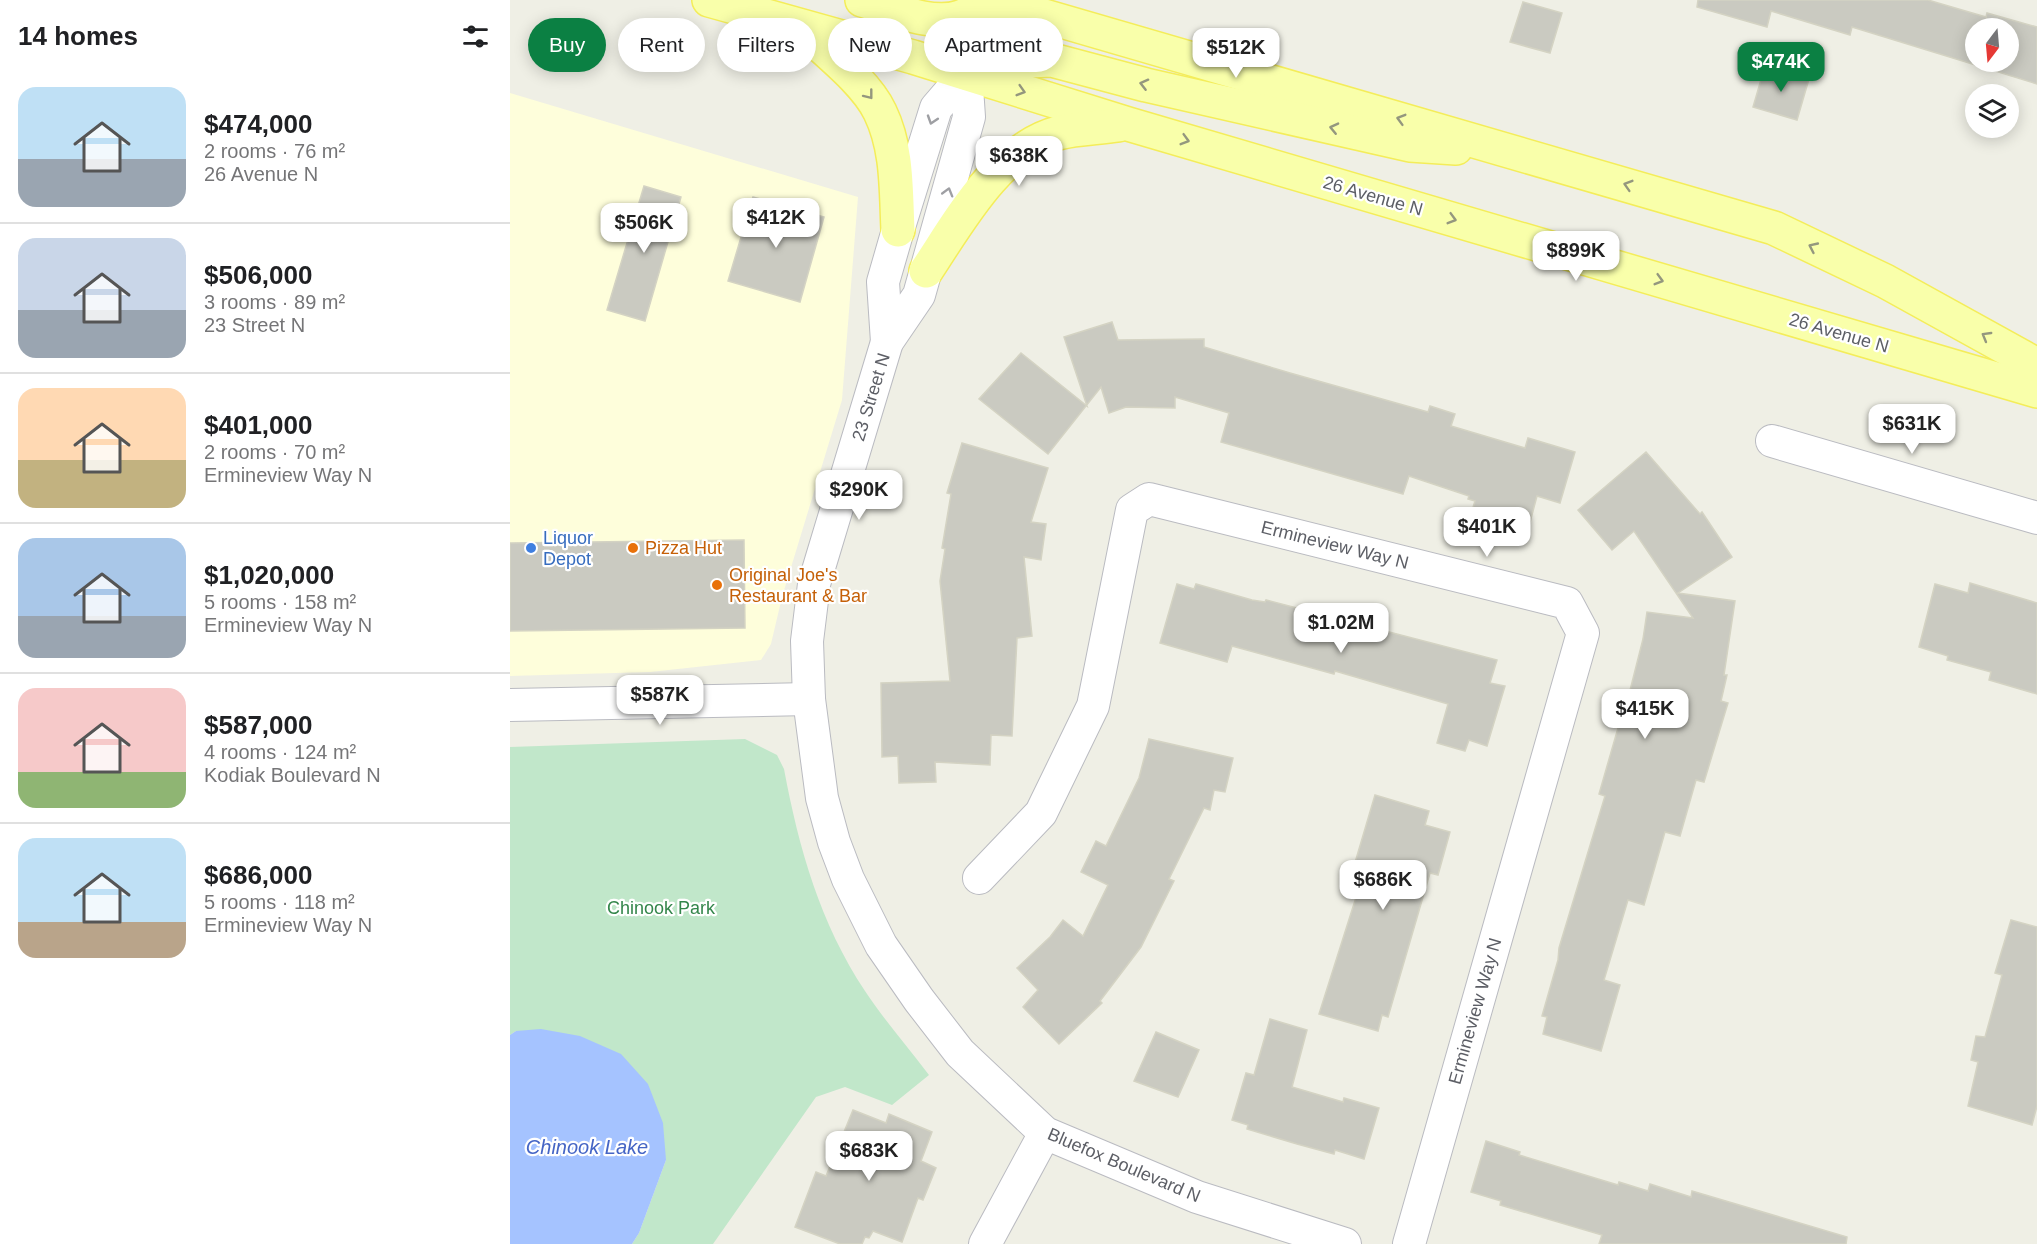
<!DOCTYPE html>
<html lang="en">
<head>
<meta charset="utf-8">
<style>
	:root { --surface:#fff; --page:#f6f6f6; --text:#202124; --muted:#757577; --line:#e0e0e0; --accent:#0b8043 }
	body { margin:0; font-family:Helvetica,sans-serif; background:var(--page); color:var(--text); height:100vh; display:flex; flex-direction:column; font-size:22px; white-space:nowrap }
	* { box-sizing:border-box; margin:0 }
	p { font-size:20px; color:var(--muted) }
	.icon { flex:none; width:33px; height:33px; fill:none; stroke:currentColor; stroke-width:2; stroke-linecap:round; stroke-linejoin:round }
	.map { position:relative; flex:1; overflow:hidden }
	.drawer { display:flex; flex-direction:column; background:var(--surface); width:510px }
	.drawer>* { flex:none }
	.banner { position:absolute; left:18px; top:18px; width:570px; height:54px; display:flex; gap:12px }
	.needle { width:39px; rotate:196deg }
	.tools { position:absolute; left:1455px; top:18px; display:grid; gap:12px }
	.tools a { display:grid; place-items:center; width:54px; height:54px; border-radius:50%; background:var(--surface); box-shadow:0 3px 15px #0003; font-size:30px }
	.price { position:absolute; translate:-50% -51px; padding:0 14px; border-radius:12px; background:#fff; color:#222; font-size:20px; line-height:39px; filter:drop-shadow(0 2px 3px #0008) }
	.price::after { content:''; position:absolute; left:50%; top:36px; width:18px; height:14px; margin-left:-9px; background:inherit; clip-path:polygon(0 0,100% 0,50% 100%) }
	.price.active { background:var(--accent); color:#fff }
	ul { padding:0; list-style:none }
	li { display:flex; align-items:center; gap:18px; height:150px; padding:0 18px }
	li+li { border-top:2px solid var(--line) }
	li span { display:grid; place-items:center; flex:none; width:168px; height:120px; border-radius:18px; color:#555 }
	li>.icon { margin-inline-start:auto }
	span .icon { width:72px; height:72px; fill:#fffc; stroke-width:1 }
	li b { font-size:26px }
	h2 { display:flex; justify-content:space-between; align-items:center; height:72px; padding:0 18px; font-size:26px }
	.tag { padding:0 21px; border-radius:27px; background:var(--surface); box-shadow:0 3px 15px #0003; font-size:21px; line-height:54px }
	.tag.active { background:var(--accent); color:#fff }
	main { display:flex; flex:1; min-height:0 }
	.map>svg:first-child { display:block }
</style>
</head>
<body>
<main>
<section class="drawer">
<h2>14 homes<svg class="icon" aria-label="filters" viewBox="0 0 24 24"><path d="M4 7h16M4 17h16"/><circle cx="9" cy="7" r="2"/><circle cx="15" cy="17" r="2"/></svg></h2>
<ul>
<li><span style="background:linear-gradient(#bfe0f5 60%,#9aa5b1 0)"><svg class="icon" aria-label="home" viewBox="0 0 24 24"><path d="M3 11l9-7 9 7M6 9v11h12V9"/></svg></span><div><b>$474,000</b><p>2 rooms · 76 m²</p><p>26 Avenue N</p></div></li>
<li><span style="background:linear-gradient(#c9d6e8 60%,#9aa5b1 0)"><svg class="icon" aria-label="home" viewBox="0 0 24 24"><path d="M3 11l9-7 9 7M6 9v11h12V9"/></svg></span><div><b>$506,000</b><p>3 rooms · 89 m²</p><p>23 Street N</p></div></li>
<li><span style="background:linear-gradient(#ffd9b3 60%,#c2b280 0)"><svg class="icon" aria-label="home" viewBox="0 0 24 24"><path d="M3 11l9-7 9 7M6 9v11h12V9"/></svg></span><div><b>$401,000</b><p>2 rooms · 70 m²</p><p>Ermineview Way N</p></div></li>
<li><span style="background:linear-gradient(#a9c7e8 65%,#9aa5b1 0)"><svg class="icon" aria-label="home" viewBox="0 0 24 24"><path d="M3 11l9-7 9 7M6 9v11h12V9"/></svg></span><div><b>$1,020,000</b><p>5 rooms · 158 m²</p><p>Ermineview Way N</p></div></li>
<li><span style="background:linear-gradient(#f6c9c9 70%,#8fb573 0)"><svg class="icon" aria-label="home" viewBox="0 0 24 24"><path d="M3 11l9-7 9 7M6 9v11h12V9"/></svg></span><div><b>$587,000</b><p>4 rooms · 124 m²</p><p>Kodiak Boulevard N</p></div></li>
<li><span style="background:linear-gradient(#bfe0f5 70%,#b9a48a 0)"><svg class="icon" aria-label="home" viewBox="0 0 24 24"><path d="M3 11l9-7 9 7M6 9v11h12V9"/></svg></span><div><b>$686,000</b><p>5 rooms · 118 m²</p><p>Ermineview Way N</p></div></li>
</ul>
</section>
<div class="map">
<svg width="1527" height="1244" viewBox="0 0 1527 1244">
	<rect width="100%" height="100%" fill="#efefe5"/>
	<polygon fill="#fefedb" points="0,93 348,197 332,400 272,597 261,644 251,660 140,672 0,676"/>
	<path fill="#c1e7ca" d="M 235,739 L 267,755 L 274,769 C 289,849 310,923 355,991 C 374,1020 398,1047 419,1075 L 382,1105 L 335,1087 L 306,1097 L 203,1244 L 122,1244 L 129,1233 L 156,1160 L 6,1031 L 0,1035 L 0,747 Z"/>
	<polygon fill="#a5c3ff" points="31,1029 70,1036 111,1054 138,1084 153,1123 156,1160 129,1233 122,1244 0,1244 0,1035 6,1031"/>
	<g fill="#cacac1" stroke="#d4d3c3" stroke-width="1.5" fill-rule="evenodd">
		<path d="M 1188,0 L 1418,0 L 1476,17 L 1477,13 L 1527,27 L 1527,84 L 1342,27 L 1340,35 L 1261,11 L 1257,27 L 1187,7 ZM 1466,28 L 1498,28 L 1498,62 L 1466,62 Z"/>
		<polygon points="1013,2 1052,13 1040,53 1000,42"/>
		<polygon points="1255,66 1299,79 1287,120 1243,107"/>
		<polygon points="134,186 171,197 135,321 97,310"/>
		<polygon points="243,197 314,217 290,302 218,281"/>
		<polygon points="602,322 608,340 694,339 694,347 780,373 918,412 920,406 945,414 941,426 1015,448 1018,438 1065,452 1050,503 1027,496 1019,526 988,516 987,521 961,514 965,501 958,499 959,496 899,476 893,494 711,442 719,413 665,397 665,408 616,407 599,413 591,387 538,454 469,399 511,353 577,406 554,337"/>
		<polygon points="452,443 538,468 521,522 536,524 531,560 514,557 522,636 507,638 502,736 481,735 480,765 425,762 426,782 389,783 388,756 372,757 371,683 440,681 430,581 435,549 432,548 441,494 437,493"/>
		<polygon points="1136,452 1190,514 1192,512 1222,557 1168,593 1225,601 1214,675 1217,675 1211,701 1218,703 1194,782 1186,780 1170,836 1155,832 1134,905 1118,900 1094,980 1110,985 1091,1051 1033,1034 1037,1017 1032,1016 1048,960 1049,948 1095,796 1089,794 1110,721 1112,722 1133,639 1137,612 1183,618 1124,531 1102,550 1068,510"/>
		<polygon points="234,540 235,628 0,631 0,543"/>
		<polygon points="1460,583 1527,603 1527,694 1479,680 1481,672 1437,660 1438,656 1409,647 1425,584 1458,593"/>
		<polygon points="667,584 684,589 686,584 742,600 755,602 756,600 987,660 980,683 995,686 977,746 959,740 955,751 927,743 938,704 825,671 824,674 722,646 717,662 650,643"/>
		<polygon points="639,739 723,758 715,792 704,790 700,810 694,808 659,879 664,881 631,947 590,1001 592,1003 549,1044 513,1007 528,990 507,968 540,937 553,920 573,936 598,885 571,872 586,841 596,846 629,778"/>
		<polygon points="865,795 919,811 915,825 940,832 928,875 920,873 878,1017 872,1015 868,1031 809,1014 855,869 844,866"/>
		<polygon points="1501,920 1527,927 1527,1106 1522,1125 1458,1106 1468,1062 1461,1060 1466,1036 1475,1037 1492,975 1485,973"/>
		<polygon points="760,1019 797,1030 782,1087 833,1102 834,1098 869,1108 854,1159 825,1150 824,1154 787,1144 737,1129 738,1125 722,1120 736,1073 744,1075"/>
		<polygon points="646,1032 689,1050 668,1097 624,1081"/>
		<polygon points="343,1110 376,1123 379,1114 422,1132 411,1161 426,1168 413,1200 408,1198 392,1242 363,1231 359,1238 355,1237 352,1244 330,1244 285,1227 306,1172 316,1176"/>
		<polygon points="976,1141 1010,1152 1009,1155 1108,1185 1109,1182 1138,1191 1140,1184 1181,1197 1182,1191 1337,1237 1336,1244 1089,1244 1092,1235 990,1205 991,1201 961,1192"/>
	</g>
	<g fill="none" stroke-linecap="round" stroke-linejoin="round">
		<defs>
			<g id="minor">
				<polyline points="479,0 456,73 459,117 409,295 377,342 304,584 297,641 299,699 312,798 324,842 338,879 371,945 409,1000 450,1053 535,1133 687,1197 835,1244"/>
				<polyline points="377,342 373,282 388,230 426,108 456,73"/>
				<polyline points="1262,441 1527,518"/>
				<polyline points="0,705 299,699"/>
				<polyline points="469,878 531,813 583,706 622,510 639,499 1057,603 1073,633 899,1244"/>
				<polyline points="475,1244 535,1133"/>
			</g>
			<g id="major">
				<polyline points="199,0 403,57 618,124 1527,391"/>
				<path d="M 352,0 C 381,8 421,27 450,17 C 460,14 470,6 479,0"/>
				<polyline points="479,0 1264,228 1375,281 1527,365"/>
				<path d="M 291,28 C 315,51 356,82 370,112 C 388,149 386,190 388,230"/>
				<polyline points="456,73 491,62 542,60 636,85 900,145 946,148"/>
				<path d="M 416,271 C 448,223 488,149 548,133 C 567,128 588,128 608,125"/>
			</g>
		</defs>
		<use href="#minor" stroke="#babbc1" stroke-width="34"/>
		<use href="#major" stroke="#f4ed5a" stroke-width="36"/>
		<use href="#minor" stroke="#fff" stroke-width="32"/>
		<use href="#major" stroke="#f9ffaa" stroke-width="33"/>
	</g>
	<defs><path id="oneway-chevron" d="M-2-3.5L2.5 0L-2 3.5" fill="none" stroke-width="1.6" stroke-linecap="round" stroke-linejoin="round" transform="scale(1.5)"/></defs>
	<g stroke="#94977e">
		<use href="#oneway-chevron" transform="translate(634 84) rotate(-166)"/>
		<use href="#oneway-chevron" transform="translate(511 91) rotate(17)"/>
		<use href="#oneway-chevron" transform="translate(359 95) rotate(52)"/>
		<use href="#oneway-chevron" transform="translate(891 119) rotate(-164)"/>
		<use href="#oneway-chevron" transform="translate(824 128) rotate(-167)"/>
		<use href="#oneway-chevron" transform="translate(675 140) rotate(16)"/>
		<use href="#oneway-chevron" transform="translate(1118 185) rotate(-163)"/>
		<use href="#oneway-chevron" transform="translate(942 219) rotate(16)"/>
		<use href="#oneway-chevron" transform="translate(1303 247) rotate(-155)"/>
		<use href="#oneway-chevron" transform="translate(1149 280) rotate(16)"/>
		<use href="#oneway-chevron" transform="translate(1476 336) rotate(-150)"/>
	</g>
	<g stroke="#9e9fa3">
		<use href="#oneway-chevron" transform="translate(422 120) rotate(108)"/>
		<use href="#oneway-chevron" transform="translate(438 192) rotate(-74)"/>
	</g>
	<circle fill="#3f7fe0" stroke="#fff" stroke-width="2" cx="21" cy="548" r="6"/>
	<g fill="#e8710a" stroke="#fff" stroke-width="2">
		<circle cx="123" cy="548" r="6"/>
		<circle cx="207" cy="585" r="6"/>
	</g>
	<g text-anchor="middle" stroke-width="4.5" stroke-linejoin="round" paint-order="stroke">
		<g font-size="18" fill="#5d5f66" stroke="#fff">
			<text transform="translate(863 196) rotate(16)" y="6">26 Avenue N</text>
			<text transform="translate(1329 333) rotate(16)" y="6">26 Avenue N</text>
			<text transform="translate(361 397) rotate(-73)" y="6">23 Street N</text>
			<text transform="translate(825 545) rotate(14)" y="6">Ermineview Way N</text>
			<text transform="translate(965 1011) rotate(-74)" y="6">Ermineview Way N</text>
			<text transform="translate(614 1165) rotate(23)" y="6">Bluefox Boulevard N</text>
		</g>
		<g font-size="18" fill="#366cbe" stroke="#fff" text-anchor="start">
			<text x="33" y="544">Liquor<tspan x="33" dy="21">Depot</tspan></text>
		</g>
		<g font-size="18" fill="#c56008" stroke="#fff" text-anchor="start">
			<text x="135" y="554">Pizza Hut</text>
			<text x="219" y="581">Original Joe's<tspan x="219" dy="21">Restaurant &amp; Bar</tspan></text>
		</g>
		<g font-size="18" fill="#34864b" stroke="#fff">
			<text x="151" y="914">Chinook Park</text>
		</g>
		<g font-size="20" font-style="italic" fill="#4565c5" stroke="#fff">
			<text x="77" y="1154">Chinook Lake</text>
		</g>
	</g>
</svg>
<div class="tools">
<a><svg class="needle" viewBox="-14 -14 28 28"><path d="M0-13l5 13h-10z" fill="#e53935"/><path d="M0 13l5-13h-10z" fill="#757577"/></svg></a>
<a><svg class="icon" aria-label="layers" viewBox="0 0 24 24"><path d="M12 4l9 5-9 5-9-5zM3 14l9 5 9-5"/></svg></a>
</div>
<b class="price" style="left:726px;top:79px">$512K</b>
<b class="price active" style="left:1271px;top:93px">$474K</b>
<b class="price" style="left:509px;top:187px">$638K</b>
<b class="price" style="left:266px;top:249px">$412K</b>
<b class="price" style="left:134px;top:254px">$506K</b>
<b class="price" style="left:1066px;top:282px">$899K</b>
<b class="price" style="left:1402px;top:455px">$631K</b>
<b class="price" style="left:349px;top:521px">$290K</b>
<b class="price" style="left:977px;top:558px">$401K</b>
<b class="price" style="left:831px;top:654px">$1.02M</b>
<b class="price" style="left:150px;top:726px">$587K</b>
<b class="price" style="left:1135px;top:740px">$415K</b>
<b class="price" style="left:873px;top:911px">$686K</b>
<b class="price" style="left:359px;top:1182px">$683K</b>
<div class="banner">
<a class="tag active">Buy</a>
<a class="tag">Rent</a>
<a class="tag">Filters</a>
<a class="tag">New</a>
<a class="tag">Apartment</a>
</div>
</div>
</main>
</body>
</html>
